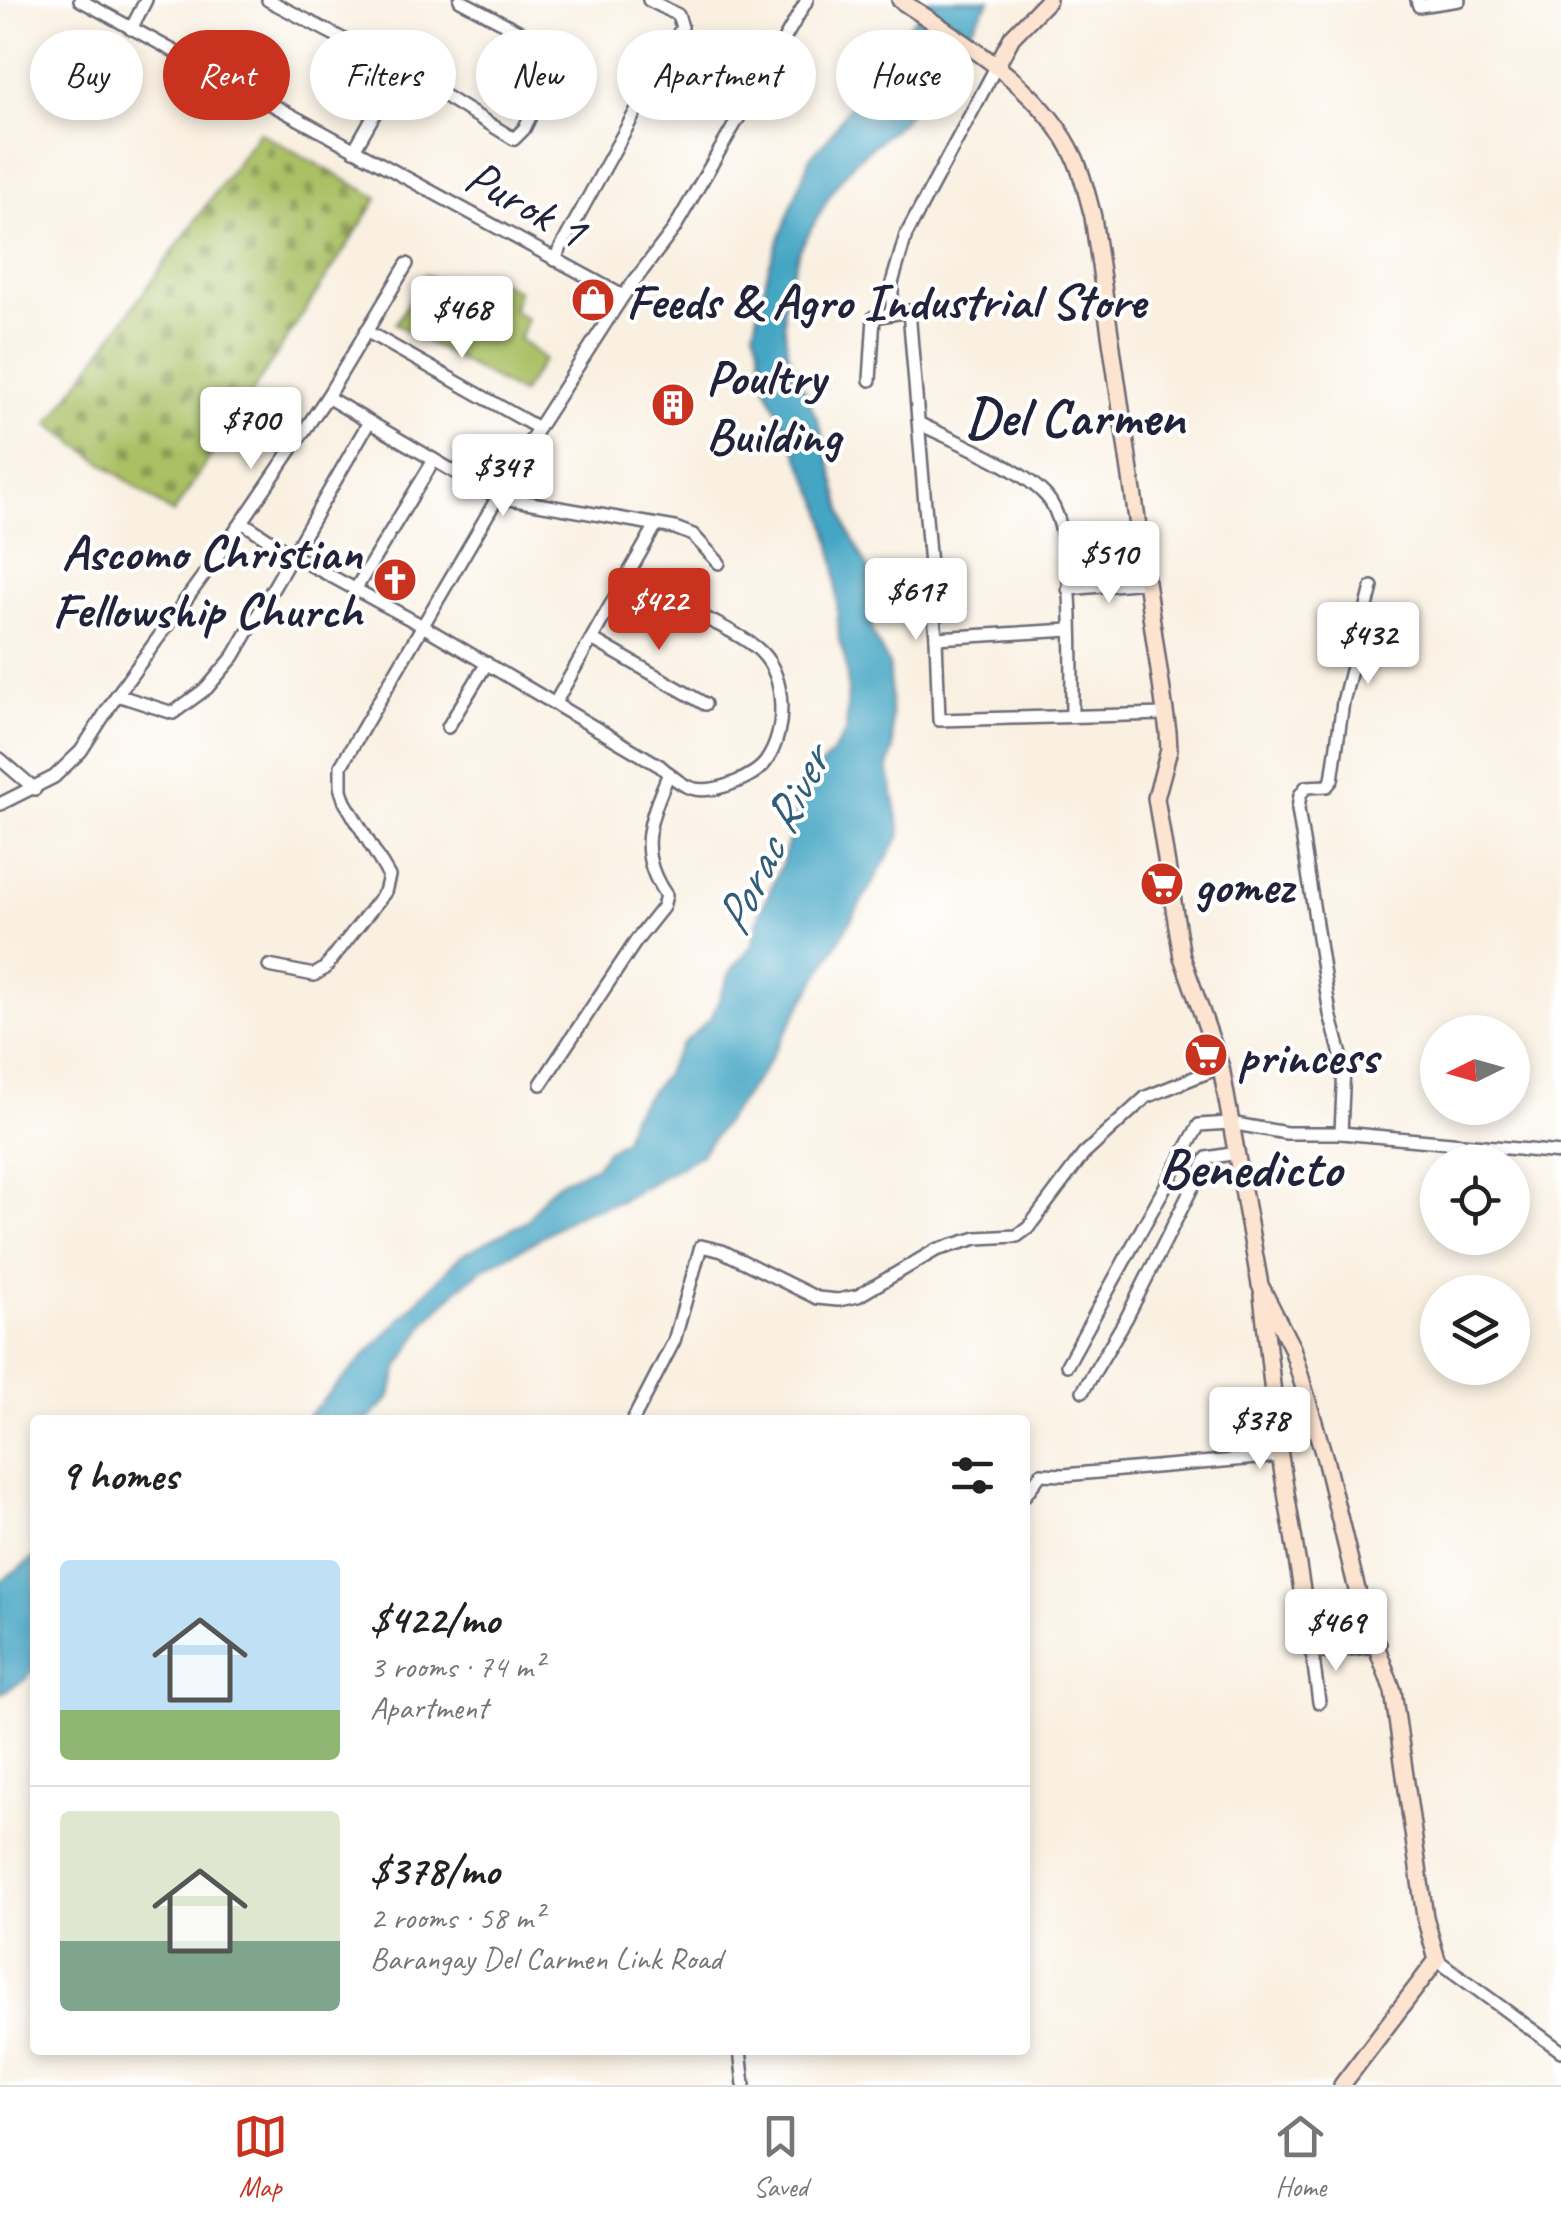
<!DOCTYPE html>
<html lang="en">
<head>
<meta charset="utf-8">
<style>
	:root { --surface:#fff; --page:#f6f6f6; --text:#222; --muted:#767676; --line:#e0e0e0; --accent:#c8321e }
	body { margin:0; font-family:Caveat,sans-serif; background:var(--page); color:var(--text); height:100vh; display:flex; flex-direction:column; font-size:38px; white-space:nowrap }
	* { box-sizing:border-box; margin:0 }
	p { font-size:32px; color:var(--muted) }
	.icon { flex:none; width:55px; height:55px; fill:none; stroke:currentColor; stroke-width:2; stroke-linecap:round; stroke-linejoin:round }
	.map { position:relative; flex:1; overflow:hidden }
	.panel { position:absolute; left:30px; top:1415px; width:1000px; height:640px; display:flex; flex-direction:column; background:var(--surface); border-radius:10px; box-shadow:0 5px 15px #0003 }
	.panel>* { flex:none }
	.hud { position:absolute; left:30px; top:30px; width:1000px; height:90px; display:flex; gap:20px }
	.needle { width:65px; rotate:265deg }
	.controls { position:absolute; left:1420px; top:1015px; display:grid; gap:20px }
	.controls a { display:grid; place-items:center; width:110px; height:110px; border-radius:50%; background:var(--surface); box-shadow:0 5px 15px #0003; font-size:50px }
	.price { position:absolute; translate:-50% -85px; padding:0 22px; border-radius:10px; background:#fff; color:#222; font-size:32px; line-height:65px; filter:drop-shadow(0 2px 5px #0008) }
	.price::after { content:''; position:absolute; left:50%; top:60px; width:30px; height:22px; margin-left:-15px; background:inherit; clip-path:polygon(0 0,100% 0,50% 100%) }
	.price.on { background:var(--accent); color:#fff }
	ul { padding:0; list-style:none }
	li { display:flex; align-items:center; gap:30px; height:250px; padding:0 30px }
	li+li { border-top:2px solid var(--line) }
	li span { display:grid; place-items:center; flex:none; width:280px; height:200px; border-radius:10px; color:#555 }
	li>.icon { margin-inline-start:auto }
	span .icon { width:120px; height:120px; fill:#fffc; stroke-width:1 }
	li b { font-size:42px }
	h2 { display:flex; justify-content:space-between; align-items:center; height:120px; padding:0 30px; font-size:42px }
	.pill { padding:0 35px; border-radius:45px; background:var(--surface); box-shadow:0 5px 15px #0003; font-size:35px; line-height:90px }
	.pill.on { background:var(--accent); color:#fff }
	.menu { display:flex; justify-content:space-around; align-items:center; height:140px; border-top:2px solid var(--line); background:var(--surface); font-size:28px; color:var(--muted) }
	.menu a { display:grid; justify-items:center; gap:5px }
	.menu .on { color:var(--accent) }
	.map>svg:first-child { display:block }
</style>
</head>
<body>
<div class="map">
<svg width="1561" height="2085" viewBox="0 0 1561 2085">
	<defs>
		<pattern id="cemetery-stones" width="16" height="16" patternUnits="userSpaceOnUse" patternTransform="scale(2.5)"><rect width="16" height="16" fill="#aac064"/><path d="M2 7V4a2 2 0 0 1 4 0v3zM10 15v-3a2 2 0 0 1 4 0v3z" fill="#8a9c54"/></pattern>
	</defs>
	<rect width="100%" height="100%" fill="#fff"/>
	<filter id="ink" filterUnits="userSpaceOnUse"><feTurbulence type="fractalNoise" baseFrequency=".01" numOctaves="2"/><feDisplacementMap in="SourceGraphic" scale="20" xChannelSelector="R" yChannelSelector="G"/><feConvolveMatrix kernelMatrix="1 2 1 2 8 2 1 2 1" color-interpolation-filters="sRGB"/></filter>
	<filter id="wash" filterUnits="userSpaceOnUse"><feTurbulence type="fractalNoise" baseFrequency=".0048" numOctaves="4" result="noise"/><feDisplacementMap in="SourceGraphic" scale="40" xChannelSelector="R" yChannelSelector="G"/><feGaussianBlur stdDeviation="2.25" result="paint"/><feColorMatrix in="noise" values="0 0 0 0 0 0 0 0 0 0 0 0 0 0 0 0 0 1.4 0 .05"/><feComposite in="paint" operator="in"/></filter>
	<g filter="url(#wash)">
		<rect width="100%" height="100%" fill="#f9f0e1"/>
		<polygon fill="#aac064" stroke="#667150" stroke-width="2.5" points="425,275 486,301 492,277 518,291 513,310 527,319 519,339 544,359 521,394 395,324"/>
		<polygon fill="url(#cemetery-stones)" stroke="#667150" stroke-width="2.5" points="259,132 378,198 173,514 49,424"/>
		<g fill="#45a6c4" stroke="#346480" stroke-width="2.5">
			<path d="M 928,0 L 990,0 L 933,86 L 898,125 L 855,161 L 834,188 L 799,251 L 783,307 L 787,350 L 820,426 L 847,528 L 869,570 L 872,632 L 889,665 L 893,751 L 888,767 L 901,834 L 763,1071 L 700,1155 L 620,1201 L 576,1215 L 527,1246 L 486,1267 L 460,1287 L 427,1321 L 400,1364 L 389,1399 L 368,1420 L 304,1420 L 461,1255 L 527,1221 L 546,1193 L 563,1180 L 595,1167 L 606,1151 L 624,1140 L 631,1115 L 663,1077 L 681,1045 L 711,1018 L 732,969 L 752,945 L 760,913 L 782,863 L 794,822 L 798,791 L 834,751 L 846,732 L 848,686 L 845,659 L 839,640 L 835,562 L 822,507 L 765,384 C 761,365 762,348 754,331 L 769,266 L 810,157 L 828,138 L 893,41 L 918,16 Z"/>
			<polygon points="35,1557 35,1667 26,1679 0,1694 0,1582"/>
		</g>
	</g>
	<g filter="url(#ink)">
		<g fill="none" stroke-linecap="round" stroke-linejoin="round">
			<defs>
				<g id="street">
					<polyline points="80,0 623,296"/>
					<polyline points="268,0 406,72 514,139 524,129 558,60 556,51 460,0"/>
					<polyline points="1417,0 1419,6 1459,0"/>
					<polyline points="131,29 146,0"/>
					<polyline points="354,150 400,69"/>
					<polyline points="554,260 682,27 678,15 649,0"/>
					<polyline points="892,314 892,283 906,235 996,67"/>
					<polyline points="366,331 538,428"/>
					<polyline points="870,380 874,317 909,311 936,638 939,720 1165,714"/>
					<polyline points="327,397 497,497 675,528 693,535 719,563"/>
					<path d="M 920,424 C 955,441 1022,468 1047,497 C 1077,531 1071,668 1072,716"/>
					<path d="M 242,522 L 294,556 L 421,625 L 660,766 C 669,774 679,784 691,788 C 712,795 756,778 767,760 C 786,731 787,678 761,652 C 738,629 659,598 626,581"/>
					<polyline points="1068,589 1146,582"/>
					<polyline points="355,590 434,460"/>
					<polyline points="936,638 1070,630"/>
					<polyline points="592,639 705,704"/>
					<polyline points="117,695 173,713 207,688 234,656 369,422"/>
					<polyline points="555,703 656,525"/>
					<polyline points="448,727 487,663"/>
					<polyline points="0,759 35,789"/>
					<polyline points="0,804 54,777 81,751 117,695 242,522 327,397 407,264"/>
					<polyline points="269,966 314,975 324,969 385,892 389,876 345,802 341,790 341,766 538,428 623,296 674,229 807,0"/>
					<path d="M 541,1084 L 636,941 L 663,907 L 666,895 C 635,851 650,819 669,773"/>
					<polyline points="1341,1133 1344,1066 1330,1014 1298,809 1300,795 1306,787 1327,786 1332,780 1343,702 1372,587"/>
					<polyline points="1067,1365 1199,1125 1230,1123 1286,1133 1341,1133 1561,1153"/>
					<polyline points="1083,1391 1126,1319 1207,1158 1237,1153"/>
					<polyline points="633,1420 674,1341 701,1246 722,1251 817,1298 838,1300 858,1296 936,1250 977,1238 1017,1236 1028,1228 1083,1155 1146,1097 1221,1067"/>
					<polyline points="1025,1495 1041,1474 1064,1475 1280,1456"/>
					<polyline points="1312,1651 1319,1702"/>
					<polyline points="1437,1960 1561,2051"/>
					<polyline points="740,2050 744,2085"/>
				</g>
				<g id="secondary">
					<path d="M 900,0 C 961,41 1043,87 1075,158 C 1083,177 1088,197 1093,217 L 1168,732 L 1169,750 L 1156,798 L 1182,957 L 1221,1067 L 1260,1285 L 1292,1348 L 1325,1459 L 1360,1602 L 1393,1691 L 1425,1917 L 1437,1960 L 1342,2085"/>
					<polyline points="996,67 1012,37 1048,0"/>
					<polyline points="1262,1295 1280,1456 1312,1651 1378,1644"/>
				</g>
			</defs>
			<use href="#street" stroke="#6d6a75" stroke-width="16"/>
			<use href="#secondary" stroke="#6d6a75" stroke-width="20"/>
			<use href="#street" stroke="#fff" stroke-width="11"/>
			<use href="#secondary" stroke="#fde4d0" stroke-width="15"/>
		</g>
	</g>
	<defs>
		<symbol id="shop-disc" viewBox="-11 -11 22 22"><circle r="9.5" fill="#c8321e" stroke="#fff"/><path d="M-5-2.5h2.3a2.7 3.5 0 0 1 5.4 0H5L5.5 6h-11ZM-1.5-2.5h3a1.5 2.3 0 0 0-3 0Z" fill="#fff"/></symbol>
		<symbol id="building-disc" viewBox="-11 -11 22 22"><circle r="9.5" fill="#c8321e" stroke="#fff"/><path d="M-4-6H4V6H1V3H-1V6H-4ZM-2.5-4.3h1.7v1.8h-1.7ZM.8-4.3h1.7v1.8H.8ZM-2.5-1h1.7V.8h-1.7ZM.8-1h1.7V.8H.8Z" fill="#fff"/></symbol>
		<symbol id="church-disc" viewBox="-11 -11 22 22"><circle r="9.5" fill="#c8321e" stroke="#fff"/><path d="M-1.2-6h2.4v3.5h3.3v2.4h-3.3V6h-2.4V-.1h-3.3v-2.4h3.3Z" fill="#fff"/></symbol>
		<symbol id="supermarket-disc" viewBox="-11 -11 22 22"><circle r="9.5" fill="#c8321e" stroke="#fff"/><path d="M-6-5.5h2.5l.6 2H6L4.5 2H-2.5L-4.4-4H-6ZM-1.5 3.2a1.3 1.3 0 1 0 .1 0ZM3 3.2a1.3 1.3 0 1 0 .1 0Z" fill="#fff"/></symbol>
	</defs>
	<g fill-rule="evenodd">
		<use href="#shop-disc" x="568" y="275" width="50" height="50"/>
		<use href="#building-disc" x="648" y="380" width="50" height="50"/>
		<use href="#church-disc" x="370" y="555" width="50" height="50"/>
		<use href="#supermarket-disc" x="1137" y="859" width="50" height="50"/>
		<use href="#supermarket-disc" x="1181" y="1030" width="50" height="50"/>
	</g>
	<g text-anchor="middle" stroke-width="8" stroke-linejoin="round" paint-order="stroke">
		<g font-size="50" fill="#22223b" stroke="#fff">
			<text transform="translate(527 202) rotate(29)" y="18">Purok 1</text>
		</g>
		<g font-size="50" font-weight="bold" fill="#22223b" stroke="#fff" text-anchor="start">
			<text x="626" y="318">Feeds &amp; Agro Industrial Store</text>
			<text x="706" y="394">Poultry<tspan x="706" dy="58">Building</tspan></text>
			<text x="362" y="569" text-anchor="end">Ascomo Christian<tspan x="362" dy="58">Fellowship Church</tspan></text>
			<text x="1194" y="902">gomez</text>
			<text x="1238" y="1073">princess</text>
		</g>
		<g font-size="52" font-style="italic" fill="#325d79" stroke="#fff">
			<text transform="translate(771 841) rotate(-64)" y="18">Porac River</text>
		</g>
		<g font-size="55" font-weight="bold" fill="#22223b" stroke="#fff">
			<text x="1075" y="435">Del Carmen</text>
			<text x="1250" y="1186">Benedicto</text>
		</g>
	</g>
</svg>
<div class="controls">
<a><svg class="needle" viewBox="-14 -14 28 28"><path d="M0-13l5 13h-10z" fill="#e53935"/><path d="M0 13l5-13h-10z" fill="#767676"/></svg></a>
<a><svg class="icon" aria-label="locate" viewBox="0 0 24 24"><circle cx="12" cy="12" r="6"/><path d="M12 2v4M12 18v4M2 12h4M18 12h4"/></svg></a>
<a><svg class="icon" aria-label="layers" viewBox="0 0 24 24"><path d="M12 4l9 5-9 5-9-5zM3 14l9 5 9-5"/></svg></a>
</div>
<b class="price" style="left:462px;top:361px">$468</b>
<b class="price" style="left:251px;top:472px">$700</b>
<b class="price" style="left:503px;top:519px">$347</b>
<b class="price" style="left:1109px;top:606px">$510</b>
<b class="price" style="left:916px;top:643px">$617</b>
<b class="price on" style="left:659px;top:653px">$422</b>
<b class="price" style="left:1368px;top:687px">$432</b>
<b class="price" style="left:1260px;top:1472px">$378</b>
<b class="price" style="left:1336px;top:1674px">$469</b>
<div class="hud">
<a class="pill">Buy</a>
<a class="pill on">Rent</a>
<a class="pill">Filters</a>
<a class="pill">New</a>
<a class="pill">Apartment</a>
<a class="pill">House</a>
</div>
<section class="panel">
<h2>9 homes<svg class="icon" aria-label="filters" viewBox="0 0 24 24"><path d="M4 7h16M4 17h16"/><circle cx="9" cy="7" r="2"/><circle cx="15" cy="17" r="2"/></svg></h2>
<ul>
<li><span style="background:linear-gradient(#bfe0f5 75%,#8fb573 0)"><svg class="icon" aria-label="home" viewBox="0 0 24 24"><path d="M3 11l9-7 9 7M6 9v11h12V9"/></svg></span><div><b>$422/mo</b><p>3 rooms · 74 m²</p><p>Apartment</p></div></li>
<li><span style="background:linear-gradient(#dfe7d0 65%,#7fa58c 0)"><svg class="icon" aria-label="home" viewBox="0 0 24 24"><path d="M3 11l9-7 9 7M6 9v11h12V9"/></svg></span><div><b>$378/mo</b><p>2 rooms · 58 m²</p><p>Barangay Del Carmen Link Road</p></div></li>
</ul>
</section>
</div>
<nav class="menu">
<a class="on"><svg class="icon" aria-label="map" viewBox="0 0 24 24"><path d="M3 6l6-2 6 2 6-2v14l-6 2-6-2-6 2zM9 4v14M15 6v14"/></svg>Map</a>
<a><svg class="icon" aria-label="saved" viewBox="0 0 24 24"><path d="M7 4h10v16l-5-4-5 4z"/></svg>Saved</a>
<a><svg class="icon" aria-label="home" viewBox="0 0 24 24"><path d="M3 11l9-7 9 7M6 9v11h12V9"/></svg>Home</a>
</nav>
</body>
</html>
